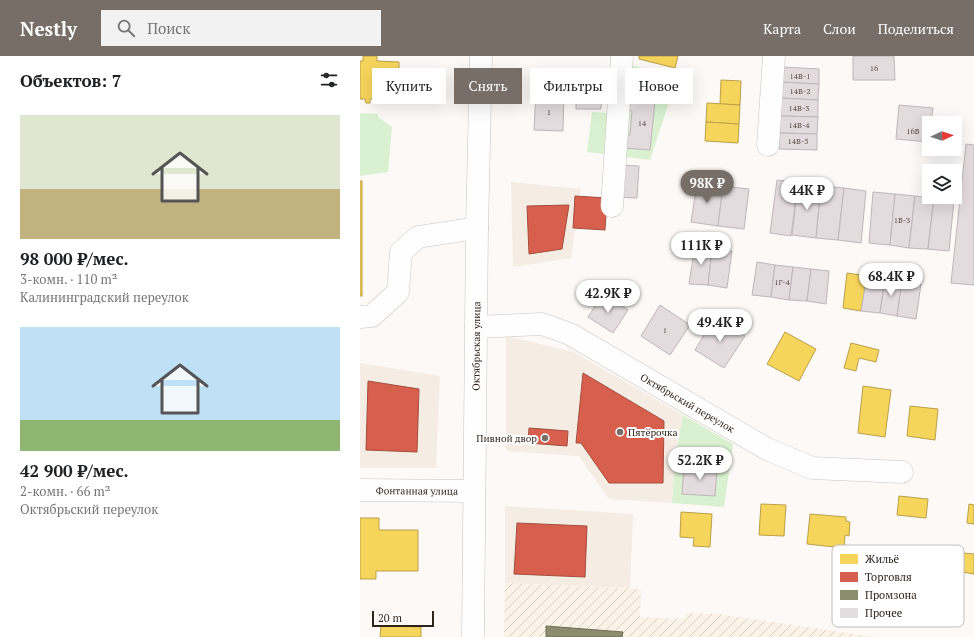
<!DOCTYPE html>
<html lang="ru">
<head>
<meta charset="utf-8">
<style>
	:root { --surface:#fff; --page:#f2f2f2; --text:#202124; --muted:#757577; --accent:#776f67 }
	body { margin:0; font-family:"PT Serif",serif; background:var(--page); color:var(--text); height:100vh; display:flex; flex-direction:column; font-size:15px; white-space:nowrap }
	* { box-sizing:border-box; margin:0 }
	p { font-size:13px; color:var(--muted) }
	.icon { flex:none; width:22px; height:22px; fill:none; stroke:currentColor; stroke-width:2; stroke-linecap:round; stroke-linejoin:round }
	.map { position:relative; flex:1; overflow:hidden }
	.side { display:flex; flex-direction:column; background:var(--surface); width:360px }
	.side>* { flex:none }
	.guide { position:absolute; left:12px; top:12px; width:380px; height:36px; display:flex; gap:8px }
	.needle { width:26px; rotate:87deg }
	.tools { position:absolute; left:562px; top:60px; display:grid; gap:8px }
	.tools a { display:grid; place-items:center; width:40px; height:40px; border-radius:0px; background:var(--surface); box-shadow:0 4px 16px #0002; font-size:20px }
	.scale { position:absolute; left:12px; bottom:10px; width:62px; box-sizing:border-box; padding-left:4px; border:2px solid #2f241a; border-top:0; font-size:11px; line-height:14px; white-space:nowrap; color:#2f241a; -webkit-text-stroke:3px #fff; paint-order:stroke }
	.price { position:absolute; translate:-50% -34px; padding:0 9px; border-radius:14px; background:#fff; color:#222; font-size:13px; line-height:26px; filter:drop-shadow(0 1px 2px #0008) }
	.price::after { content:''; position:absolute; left:50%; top:24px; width:12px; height:9px; margin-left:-6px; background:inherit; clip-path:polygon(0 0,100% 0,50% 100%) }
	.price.current { background:var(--accent); color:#fff }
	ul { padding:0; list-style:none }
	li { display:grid; align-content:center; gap:8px; height:212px; padding:0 20px }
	li span { display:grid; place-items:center; height:124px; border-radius:0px; color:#555 }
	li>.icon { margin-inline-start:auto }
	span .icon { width:72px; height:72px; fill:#fffc; stroke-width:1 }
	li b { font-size:17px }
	h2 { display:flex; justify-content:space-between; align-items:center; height:48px; padding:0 20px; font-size:17px }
	.chip { padding:0 14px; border-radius:0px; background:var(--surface); box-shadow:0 4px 16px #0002; font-size:14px; line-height:36px }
	.chip.current { background:var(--accent); color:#fff }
	header { display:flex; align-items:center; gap:24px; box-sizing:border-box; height:56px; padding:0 20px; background:var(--accent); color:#fff }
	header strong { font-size:19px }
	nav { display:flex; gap:22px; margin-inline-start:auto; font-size:14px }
	.search { width:280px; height:36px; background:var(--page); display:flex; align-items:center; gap:10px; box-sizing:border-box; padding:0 14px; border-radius:0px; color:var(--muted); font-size:15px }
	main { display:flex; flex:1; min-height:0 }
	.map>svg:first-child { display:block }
</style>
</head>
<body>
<header>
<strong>Nestly</strong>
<div class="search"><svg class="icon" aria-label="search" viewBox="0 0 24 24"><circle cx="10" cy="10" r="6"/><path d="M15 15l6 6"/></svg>Поиск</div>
<nav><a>Карта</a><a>Слои</a><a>Поделиться</a></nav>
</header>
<main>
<section class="side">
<h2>Объектов: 7<svg class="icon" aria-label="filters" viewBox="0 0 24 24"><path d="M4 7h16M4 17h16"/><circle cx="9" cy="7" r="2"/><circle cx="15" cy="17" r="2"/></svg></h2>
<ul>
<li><span style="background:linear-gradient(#dfe7d0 60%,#c2b280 0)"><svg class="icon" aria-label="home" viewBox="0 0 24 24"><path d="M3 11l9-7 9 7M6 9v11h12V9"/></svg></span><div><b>98 000 ₽/мес.</b><p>3-комн. · 110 m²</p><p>Калининградский переулок</p></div></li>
<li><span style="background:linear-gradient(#bfe0f5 75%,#8fb573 0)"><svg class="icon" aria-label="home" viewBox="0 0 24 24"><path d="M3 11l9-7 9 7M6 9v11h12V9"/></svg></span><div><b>42 900 ₽/мес.</b><p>2-комн. · 66 m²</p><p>Октябрьский переулок</p></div></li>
</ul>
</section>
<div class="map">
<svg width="614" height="581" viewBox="0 0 614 581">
	<defs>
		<pattern id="industrial-furrows" width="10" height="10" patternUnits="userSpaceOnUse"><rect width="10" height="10" fill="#fbf3e7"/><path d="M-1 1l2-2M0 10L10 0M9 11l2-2" fill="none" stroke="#d7d0c6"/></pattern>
	</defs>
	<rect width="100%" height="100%" fill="#fcf9f6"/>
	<g fill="#f5ece4">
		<polygon points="151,126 221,133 211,202 153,211"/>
		<polygon points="146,280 214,296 323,359 315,403 312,447 249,443 219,400 146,395"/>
		<polygon points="0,307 80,320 76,412 0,412"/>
		<polygon points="145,450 273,458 270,532 145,527"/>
	</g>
	<polygon fill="url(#industrial-furrows)" points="145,527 281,533 280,561 325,563 326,557 357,558 515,581 144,581"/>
	<g fill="#d9f1d0">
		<polygon points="268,8 317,22 290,104 227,96 232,56 249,57"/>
		<polygon points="0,57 18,58 18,61 32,71 28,116 0,120"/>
		<polygon points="323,359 373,388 364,451 312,447 315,403"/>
	</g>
	<g fill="#f6d55c" stroke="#baa048">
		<polygon points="3,0 17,0 17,5 39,6 39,17 52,17 51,31 39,31 38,43 10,43 10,47 6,47 5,43 0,43 0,5 3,5"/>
		<polygon points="279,0 318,0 315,12 279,3"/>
		<polygon points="361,24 381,25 380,49 360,48"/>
		<polygon points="347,47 380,49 379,68 346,66"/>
		<polygon points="346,66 379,68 378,87 345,85"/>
		<rect x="0" y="125" width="2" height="115"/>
		<polygon points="487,217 507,220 501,255 483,252"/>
		<polygon points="425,276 456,293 439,325 407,308"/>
		<polygon points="491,287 519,294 516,306 499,302 496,315 484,312"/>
		<polygon points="503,330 531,334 525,381 498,377"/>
		<polygon points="550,350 578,353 575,384 547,380"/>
		<polygon points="539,440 568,443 566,462 537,459"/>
		<polygon points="401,448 426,449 424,480 399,479"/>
		<polygon points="609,448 614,449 614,468 607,467"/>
		<polygon points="321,456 352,458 350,491 333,490 334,482 320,481"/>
		<polygon points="450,458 486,461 486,465 490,466 489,480 485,479 484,492 447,488"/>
		<polygon points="0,462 19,462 19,474 58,474 58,515 16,515 16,523 0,523"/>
		<polygon points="603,497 614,498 614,518 602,516"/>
		<polygon points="21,570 61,571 61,581 20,581"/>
	</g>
	<g fill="#d6604d" stroke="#a44e3e">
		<polygon points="215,140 247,142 245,174 213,172"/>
		<polygon points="209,149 202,193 169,198 167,150"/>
		<polygon points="223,317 304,365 303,427 249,427 221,387 216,387"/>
		<polygon points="8,325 59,333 57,396 6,394"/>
		<polygon points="169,372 208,375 207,390 168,387"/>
		<polygon points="157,467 227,470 225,521 154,518"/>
	</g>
	<polygon fill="#8c8c6e" stroke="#706d55" points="186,570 263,576 262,581 186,581"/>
	<g fill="#e3dbdd" stroke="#beb6b8">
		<polygon points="493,0 534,0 535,24 493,24"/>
		<polygon points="423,11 459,13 459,28 421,26"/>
		<polygon points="275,24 297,26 290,94 264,92 265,79 270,79 272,55 268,54 268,47 273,47"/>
		<polygon points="421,26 459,28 458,44 421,42"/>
		<polygon points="216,30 241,31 241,53 216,53"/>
		<polygon points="176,36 204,38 203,75 174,74"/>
		<polygon points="421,42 458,44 458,61 420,60"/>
		<polygon points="539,49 573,52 571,67 569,67 569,86 536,83"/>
		<polygon points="420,60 458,61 457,78 420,77"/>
		<polygon points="420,77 457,78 457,94 419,93"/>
		<polygon points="606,88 614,89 614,229 591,227"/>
		<polygon points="258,109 279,110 277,142 255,141"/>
		<polygon points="417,124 438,127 431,180 410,177"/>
		<polygon points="337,127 363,130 358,170 331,166"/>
		<polygon points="438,127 461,130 456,182 432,179"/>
		<polygon points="363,130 389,133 384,173 358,170"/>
		<polygon points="461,130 484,132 478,184 456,182"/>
		<polygon points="484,132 506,135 501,187 478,184"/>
		<polygon points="513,136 535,138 530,189 509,187"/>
		<polygon points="535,138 555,140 549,192 530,189"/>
		<polygon points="555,140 574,142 568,193 549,192"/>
		<polygon points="574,142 594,144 589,195 568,193"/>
		<polygon points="335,190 352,193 348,229 329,228"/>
		<polygon points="352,193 372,195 367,232 348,229"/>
		<polygon points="397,206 415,209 411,241 392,239"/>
		<polygon points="415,209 433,211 429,244 411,241"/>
		<polygon points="433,211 451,213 447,245 429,244"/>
		<polygon points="451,213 469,215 466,248 447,245"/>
		<polygon points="507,220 525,223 520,257 501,255"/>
		<polygon points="525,223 542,225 537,260 520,257"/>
		<polygon points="542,225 561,228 556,263 537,260"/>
		<polygon points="243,238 268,254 253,277 228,261"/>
		<polygon points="300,249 330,269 310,299 281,280"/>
		<polygon points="355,261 385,280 364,312 335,294"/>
		<polygon points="324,410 357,412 355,440 322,438"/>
	</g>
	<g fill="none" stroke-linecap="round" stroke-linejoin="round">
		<defs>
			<g id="minor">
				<polyline points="408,89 414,0"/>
				<polyline points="252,150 262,0"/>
				<polyline points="0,261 12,260 38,236 41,196 58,181 117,172"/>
				<path id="s1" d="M 116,271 L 182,268 L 210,278 L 407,393 L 452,412 L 542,416"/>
				<path id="s2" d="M 0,434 L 114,435"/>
				<path id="s3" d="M 113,581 L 117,172 L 121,0"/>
			</g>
		</defs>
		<use href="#minor" stroke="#cac3bd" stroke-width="23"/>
		<use href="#minor" stroke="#fffefe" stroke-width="22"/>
	</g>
	<g fill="#776f67" stroke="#fff" stroke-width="1.5">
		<circle cx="260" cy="376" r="4"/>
		<circle cx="185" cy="382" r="4"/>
	</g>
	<g text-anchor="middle" stroke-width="4" stroke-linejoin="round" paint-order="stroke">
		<g font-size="8" fill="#5c524b">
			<text x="514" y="15">16</text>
			<text x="440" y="23">14В-1</text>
			<text x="440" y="38">14В-2</text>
			<text x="439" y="55">14В-3</text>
			<text x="189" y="59">1</text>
			<text x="282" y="70">14</text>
			<text x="439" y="72">14В-4</text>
			<text x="553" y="78">16Б</text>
			<text x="438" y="88">14В-5</text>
			<text x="542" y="167">1Б-3</text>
			<text x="422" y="229">1Г-4</text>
			<text x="305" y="277">1</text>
		</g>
		<g font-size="10" fill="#2f241a" stroke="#fff">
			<text dy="4" stroke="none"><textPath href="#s3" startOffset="291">Октябрьская улица</textPath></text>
			<text dy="4" stroke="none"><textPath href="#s1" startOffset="232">Октябрьский переулок</textPath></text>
			<text dy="4" stroke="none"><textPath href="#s2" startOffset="57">Фонтанная улица</textPath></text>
		</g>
		<g font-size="10" fill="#2f241a" stroke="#fff" text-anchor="start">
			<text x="268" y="380">Пятёрочка</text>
			<text x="177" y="386" text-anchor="end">Пивной двор</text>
		</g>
	</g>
	<rect x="472" y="489" width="132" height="82" rx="6" fill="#fff" stroke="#c1bdba" stroke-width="1"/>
	<rect x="480" y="498" width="18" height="10" fill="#f6d55c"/>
	<rect x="480" y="516" width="18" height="10" fill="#d6604d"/>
	<rect x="480" y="534" width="18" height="10" fill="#8c8c6e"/>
	<rect x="480" y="552" width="18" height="10" fill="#e3dbdd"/>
	<g font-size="11" fill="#2f241a">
		<text x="505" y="507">Жильё</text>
		<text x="505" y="525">Торговля</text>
		<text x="505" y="543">Промзона</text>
		<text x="505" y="561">Прочее</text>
	</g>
</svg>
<div class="tools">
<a><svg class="needle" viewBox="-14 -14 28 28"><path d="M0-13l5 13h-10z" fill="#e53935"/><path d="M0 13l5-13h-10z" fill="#757577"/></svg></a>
<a><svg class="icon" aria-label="layers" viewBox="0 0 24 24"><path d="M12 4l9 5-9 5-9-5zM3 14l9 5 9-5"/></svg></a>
</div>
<div class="scale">20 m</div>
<b class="price current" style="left:347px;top:148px">98K ₽</b>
<b class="price" style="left:447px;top:155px">44K ₽</b>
<b class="price" style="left:341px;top:210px">111K ₽</b>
<b class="price" style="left:531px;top:241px">68.4K ₽</b>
<b class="price" style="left:248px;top:258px">42.9K ₽</b>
<b class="price" style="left:360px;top:287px">49.4K ₽</b>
<b class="price" style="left:340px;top:425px">52.2K ₽</b>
<div class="guide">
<a class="chip">Купить</a>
<a class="chip current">Снять</a>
<a class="chip">Фильтры</a>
<a class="chip">Новое</a>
</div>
</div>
</main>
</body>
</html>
